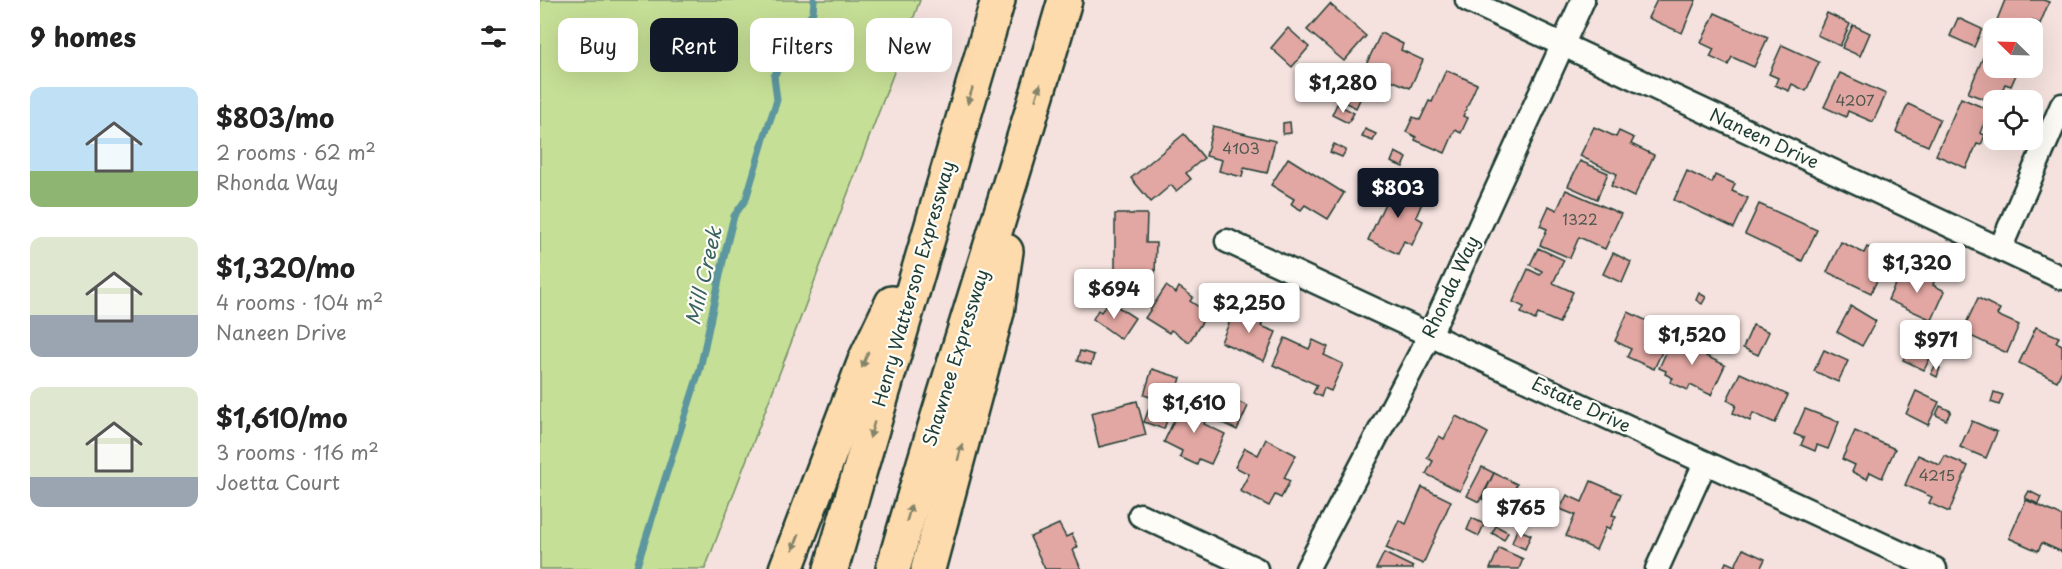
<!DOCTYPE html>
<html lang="en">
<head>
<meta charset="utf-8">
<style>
	:root { --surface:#fff; --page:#f6f6f6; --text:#222; --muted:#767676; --accent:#111827 }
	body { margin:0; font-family:"Playpen Sans",sans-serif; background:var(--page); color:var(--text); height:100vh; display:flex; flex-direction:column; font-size:22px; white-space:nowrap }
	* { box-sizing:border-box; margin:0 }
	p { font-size:20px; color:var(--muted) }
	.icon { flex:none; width:33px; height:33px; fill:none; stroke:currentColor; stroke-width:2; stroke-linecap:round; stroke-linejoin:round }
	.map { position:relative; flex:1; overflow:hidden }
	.drawer { display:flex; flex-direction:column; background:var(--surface); width:540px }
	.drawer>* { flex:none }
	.top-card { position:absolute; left:18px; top:18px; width:570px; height:54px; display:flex; gap:12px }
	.needle { width:39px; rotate:293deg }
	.controls { position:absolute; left:1443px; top:18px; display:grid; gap:12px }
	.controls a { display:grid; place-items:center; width:60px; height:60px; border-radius:12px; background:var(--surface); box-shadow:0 6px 24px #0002; font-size:30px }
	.price { position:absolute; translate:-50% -51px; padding:0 14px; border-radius:6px; background:#fff; color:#222; font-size:20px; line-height:39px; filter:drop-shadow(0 2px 3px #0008) }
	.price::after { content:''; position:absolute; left:50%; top:36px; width:18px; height:14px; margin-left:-9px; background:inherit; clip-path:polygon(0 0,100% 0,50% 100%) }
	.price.on { background:var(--accent); color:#fff }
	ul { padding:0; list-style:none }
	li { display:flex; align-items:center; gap:18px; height:150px; padding:0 30px }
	li span { display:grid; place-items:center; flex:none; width:168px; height:120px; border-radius:12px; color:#555 }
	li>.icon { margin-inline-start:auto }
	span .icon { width:72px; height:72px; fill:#fffc; stroke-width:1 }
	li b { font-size:26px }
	h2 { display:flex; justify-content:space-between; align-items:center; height:72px; padding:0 30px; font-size:26px }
	.tag { padding:0 21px; border-radius:12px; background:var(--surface); box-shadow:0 6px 24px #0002; font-size:21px; line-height:54px }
	.tag.on { background:var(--accent); color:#fff }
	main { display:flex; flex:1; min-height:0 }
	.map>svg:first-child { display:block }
</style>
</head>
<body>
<main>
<section class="drawer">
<h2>9 homes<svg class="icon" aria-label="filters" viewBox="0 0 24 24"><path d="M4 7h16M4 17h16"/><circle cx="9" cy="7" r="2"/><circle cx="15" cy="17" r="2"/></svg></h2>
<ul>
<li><span style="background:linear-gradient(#bfe0f5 70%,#8fb573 0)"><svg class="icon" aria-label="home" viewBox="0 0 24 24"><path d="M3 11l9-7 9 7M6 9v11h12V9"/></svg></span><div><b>$803/mo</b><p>2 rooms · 62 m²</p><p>Rhonda Way</p></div></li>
<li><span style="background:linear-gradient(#dfe7d0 65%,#9aa5b1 0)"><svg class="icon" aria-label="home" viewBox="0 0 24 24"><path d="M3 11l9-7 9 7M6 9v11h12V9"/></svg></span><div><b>$1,320/mo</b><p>4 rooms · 104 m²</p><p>Naneen Drive</p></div></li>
<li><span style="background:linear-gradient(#dfe7d0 75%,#9aa5b1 0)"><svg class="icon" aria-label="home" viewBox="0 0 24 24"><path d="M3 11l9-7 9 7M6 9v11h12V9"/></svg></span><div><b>$1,610/mo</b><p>3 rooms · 116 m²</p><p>Joetta Court</p></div></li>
</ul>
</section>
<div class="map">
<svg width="1522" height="569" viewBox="0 0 1522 569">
	<rect width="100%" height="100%" fill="#f5e2de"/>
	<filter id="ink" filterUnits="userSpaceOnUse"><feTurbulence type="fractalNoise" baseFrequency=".0167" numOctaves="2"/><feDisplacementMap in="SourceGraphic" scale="12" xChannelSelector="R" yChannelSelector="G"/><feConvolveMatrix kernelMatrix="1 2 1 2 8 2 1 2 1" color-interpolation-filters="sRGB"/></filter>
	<g filter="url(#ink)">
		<polygon fill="#c6df96" stroke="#728e65" stroke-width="1.5" points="0,0 380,0 354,72 165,569 0,569"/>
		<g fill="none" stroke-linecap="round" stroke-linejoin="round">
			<polyline stroke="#5c969e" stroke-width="7" points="96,569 160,369 185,252 194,216 206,199 225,135 237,100 234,76 273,12 274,0"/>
		</g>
		<g fill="#e2a7a2" stroke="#1f3d34" stroke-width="1.5">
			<polygon points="1117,0 1156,0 1142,33 1108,18"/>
			<polygon points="1465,0 1503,0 1509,2 1500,24 1492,20 1489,28 1454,28 1454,30 1453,30"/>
			<polygon points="790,4 826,36 804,61 767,30"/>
			<polygon points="1175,13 1228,37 1214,67 1192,57 1188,65 1170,57 1174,49 1161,43"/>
			<polygon points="1287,13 1310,24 1300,46 1277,35"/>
			<polygon points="1418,18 1442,29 1434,47 1410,36"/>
			<polygon points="1313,25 1330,33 1320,56 1302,48"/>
			<polygon points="748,28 769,47 752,67 731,48"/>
			<polygon points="841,33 863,44 861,50 883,60 870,88 851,80 846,91 830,84 835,72 825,67"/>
			<polygon points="1242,45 1279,62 1266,91 1252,84 1249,91 1235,85 1238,78 1229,74"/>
			<polygon points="1446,50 1454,53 1454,68 1479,68 1471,86 1465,84 1458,100 1454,100 1454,103 1428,93"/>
			<polygon points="906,70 937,84 923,116 928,118 921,133 915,130 905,153 875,140 876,137 866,132 873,117 880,120 889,101 892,102"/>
			<polygon points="810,73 828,82 816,108 798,99"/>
			<polygon points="1300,73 1346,94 1333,122 1308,111 1306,117 1284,107"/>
			<polygon points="1421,98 1449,110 1440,133 1445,135 1441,145 1437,144 1426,168 1396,155"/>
			<polygon points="797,104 814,113 808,123 792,115"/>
			<polygon points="1368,104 1400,119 1388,146 1356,132"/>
			<polygon points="750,122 751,133 743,134 743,123"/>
			<polygon points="673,126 735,141 727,173 704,168 702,177 679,171 682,160 666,156"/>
			<polygon points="1054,127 1076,137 1079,131 1094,138 1091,144 1114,155 1094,197 1071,186 1077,174 1040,156"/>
			<polygon points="825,129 836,134 833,141 822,137"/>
			<polygon points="644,134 664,158 646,173 651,179 636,191 631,185 611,202 591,178"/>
			<polygon points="794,144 806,150 802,157 790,152"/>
			<polygon points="855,152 867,158 863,167 851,162"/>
			<polygon points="748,158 804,193 788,219 765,205 761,210 751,204 754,199 731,185"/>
			<polygon points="1040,161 1068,173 1057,199 1028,186"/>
			<polygon points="1147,171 1172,183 1175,175 1195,184 1192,191 1208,198 1194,228 1134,200"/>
			<polygon points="855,182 885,196 876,217 883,221 872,245 864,241 858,254 828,240"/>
			<polygon points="1026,190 1081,214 1065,249 1039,237 1030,258 1000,245 1007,229 1000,226 1009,206 1017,210"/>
			<polygon points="1219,204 1277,230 1262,261 1205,234"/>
			<polygon points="575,214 607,214 606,243 616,243 615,274 575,274"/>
			<polygon points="1301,242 1324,253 1327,247 1348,257 1331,293 1287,272"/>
			<polygon points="998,248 1024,260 1013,283 1033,292 1019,323 998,314 995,320 981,313 984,307 973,302 988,269 1000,275 1002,271 990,265"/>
			<polygon points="1073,253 1091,262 1082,283 1063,274"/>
			<polygon points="1361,271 1375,278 1378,271 1395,279 1393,285 1405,291 1392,320 1348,300"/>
			<polygon points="626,286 636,293 639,287 653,297 650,301 668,313 649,342 631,330 629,333 605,318"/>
			<polygon points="1159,293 1166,297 1162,304 1156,300"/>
			<polygon points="1438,298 1460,309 1457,315 1479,325 1467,353 1422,332"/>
			<polygon points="569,301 595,318 581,339 553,319 558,310 561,312"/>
			<polygon points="1311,306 1336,321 1322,346 1297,332"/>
			<polygon points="696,307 724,319 721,326 736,332 724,361 681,342"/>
			<polygon points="1088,312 1131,332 1114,369 1087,357 1091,349 1075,341"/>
			<polygon points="1213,325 1229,332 1218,355 1203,348"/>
			<polygon points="1496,327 1519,337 1516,342 1522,345 1522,370 1517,381 1479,363"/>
			<polygon points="1148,336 1170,346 1166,356 1185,365 1171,395 1150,385 1148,390 1130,382 1133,378 1125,374 1126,371 1119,368 1130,344 1137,347 1138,345 1143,347"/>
			<polygon points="1374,337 1395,348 1384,370 1363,360"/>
			<polygon points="745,338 769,349 773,340 788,347 784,355 803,364 791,391 784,388 781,397 773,393 777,385 733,365"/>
			<polygon points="1284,350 1308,361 1298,382 1274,371"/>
			<polygon points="540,351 554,355 551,365 537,361"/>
			<polygon points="1395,366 1400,368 1397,377 1391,374"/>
			<polygon points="612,369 641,378 624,429 604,422 613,398 604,395"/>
			<polygon points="1200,373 1248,395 1235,423 1213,413 1210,421 1193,413 1196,405 1187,400"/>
			<polygon points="1376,391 1399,402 1388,425 1366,414"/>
			<polygon points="1454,392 1463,395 1459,405 1451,402"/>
			<polygon points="688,397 708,406 697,430 678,421"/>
			<polygon points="644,399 670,410 664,424 685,434 671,464 659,459 657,465 640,457 642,451 624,442"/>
			<polygon points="597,401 606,435 559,447 551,413"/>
			<polygon points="1400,406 1411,411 1406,420 1396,415"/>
			<polygon points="1265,409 1299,422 1288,449 1277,445 1275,451 1261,445 1264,438 1254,434"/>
			<polygon points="916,416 948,433 928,472 929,473 920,491 886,474 893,461 887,458 899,436 904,439"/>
			<polygon points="1432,421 1457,432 1446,458 1420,447"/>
			<polygon points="1315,431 1355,449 1342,478 1330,472 1327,479 1312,472 1315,465 1302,459"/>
			<polygon points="726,439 756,455 744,478 750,481 741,498 735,495 729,506 700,491 709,474 695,467 705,448 718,455"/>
			<polygon points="1378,455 1400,465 1405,456 1428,466 1409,512 1389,503 1392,497 1365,485"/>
			<polygon points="942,467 954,473 939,502 927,496"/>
			<polygon points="954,473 977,484 964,510 942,499"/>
			<polygon points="1051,481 1081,494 1072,515 1076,516 1070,529 1066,527 1056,550 1026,536 1035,515 1020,509 1027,495 1042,502"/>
			<polygon points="882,487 911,501 883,564 846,548 859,520 866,524"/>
			<polygon points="1489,491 1501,497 1498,504 1485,498"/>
			<polygon points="971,498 980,502 973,516 964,511"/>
			<polygon points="1486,500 1522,516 1522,552 1502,543 1498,551 1469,538"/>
			<polygon points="932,518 944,524 939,536 927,530"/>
			<polygon points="519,524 526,537 532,534 538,547 533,550 541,569 505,569 490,537"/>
			<polygon points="956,526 968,532 964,540 952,533"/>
			<polygon points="977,529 991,535 985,549 972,543"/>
			<polygon points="959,548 983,559 979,569 950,569"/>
			<polygon points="1203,549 1225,559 1220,569 1183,569 1186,562 1195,566"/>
			<polygon points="844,553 873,567 873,569 836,569"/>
		</g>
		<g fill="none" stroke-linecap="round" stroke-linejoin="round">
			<defs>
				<g id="minor">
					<polyline points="927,0 1522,278"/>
					<polyline points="687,241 1395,569"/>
					<polyline points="1460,249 1522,105"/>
					<polyline points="600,515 716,569"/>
					<polyline points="767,569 890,335 1043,0"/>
					<polyline points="1117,569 1165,463"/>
				</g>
				<g id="motorway">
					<polyline points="246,569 326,358 352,303"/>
					<polyline points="291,569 458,0"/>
					<path d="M 353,569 C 407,378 470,191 525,0"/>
					<polyline points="388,569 457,312 466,251"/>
				</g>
			</defs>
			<use href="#minor" stroke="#1f3d34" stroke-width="27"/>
			<use href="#motorway" stroke="#1f3d34" stroke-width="38"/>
			<use href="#minor" stroke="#fdfcf7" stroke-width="22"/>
			<use href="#motorway" stroke="#fedbac" stroke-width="33"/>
		</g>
		<defs><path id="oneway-solid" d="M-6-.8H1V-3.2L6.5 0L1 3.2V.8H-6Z" transform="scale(1.5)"/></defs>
		<g fill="#83846a">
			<use href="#oneway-solid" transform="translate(498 92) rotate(-73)"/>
			<use href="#oneway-solid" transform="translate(430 96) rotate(107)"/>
			<use href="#oneway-solid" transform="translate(325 360) rotate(112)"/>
			<use href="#oneway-solid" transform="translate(332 430) rotate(106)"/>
			<use href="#oneway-solid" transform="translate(420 452) rotate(-75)"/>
			<use href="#oneway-solid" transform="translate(369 513) rotate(-74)"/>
			<use href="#oneway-solid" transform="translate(256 542) rotate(111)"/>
		</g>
	</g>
	<g text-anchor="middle" stroke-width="4.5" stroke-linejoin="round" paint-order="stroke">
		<g font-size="15" fill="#505850">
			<text x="1315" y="106">4207</text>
			<text x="701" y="154">4103</text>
			<text x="1040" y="225">1322</text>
			<text x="1397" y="481">4215</text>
		</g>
		<g font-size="18" fill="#1f3d34" stroke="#fdfcf7">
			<text transform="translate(1224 139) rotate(25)" y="6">Naneen Drive</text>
			<text transform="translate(374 284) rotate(-74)" y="6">Henry Watterson Expressway</text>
			<text transform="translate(911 287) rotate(-65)" y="6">Rhonda Way</text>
			<text transform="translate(416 358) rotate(-73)" y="6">Shawnee Expressway</text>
			<text transform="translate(1041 405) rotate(25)" y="6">Estate Drive</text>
		</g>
		<g font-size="20" font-style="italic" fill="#386260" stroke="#fdfcf7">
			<text transform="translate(164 276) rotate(-77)" y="7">Mill Creek</text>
		</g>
	</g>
</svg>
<div class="controls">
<a><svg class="needle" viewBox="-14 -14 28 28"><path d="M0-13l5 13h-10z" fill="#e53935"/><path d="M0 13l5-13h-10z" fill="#767676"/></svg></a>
<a><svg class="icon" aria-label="locate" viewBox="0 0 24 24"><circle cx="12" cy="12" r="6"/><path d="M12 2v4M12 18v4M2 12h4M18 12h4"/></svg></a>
</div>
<b class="price" style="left:803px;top:114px">$1,280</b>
<b class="price on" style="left:858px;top:219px">$803</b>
<b class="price" style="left:1377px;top:294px">$1,320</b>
<b class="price" style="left:574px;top:320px">$694</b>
<b class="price" style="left:709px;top:334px">$2,250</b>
<b class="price" style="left:1152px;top:366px">$1,520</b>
<b class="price" style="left:1396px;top:371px">$971</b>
<b class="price" style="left:654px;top:434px">$1,610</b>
<b class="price" style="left:981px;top:539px">$765</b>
<div class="top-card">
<a class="tag">Buy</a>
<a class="tag on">Rent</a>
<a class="tag">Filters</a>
<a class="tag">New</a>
</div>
</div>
</main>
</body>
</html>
